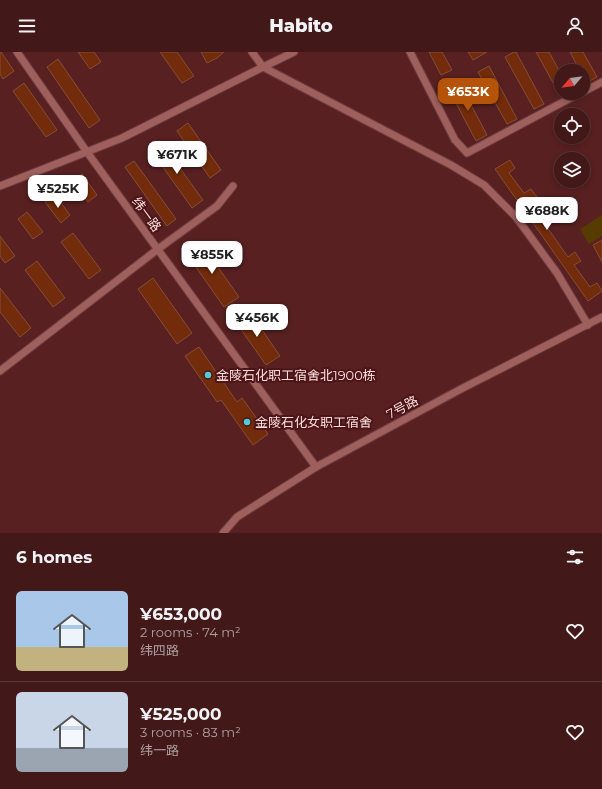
<!DOCTYPE html>
<html lang="en">
<head>
<meta charset="utf-8">
<style>
	:root { --surface:#421819; --page:#492122; --text:#f1f3f6; --muted:#aea0a2; --line:#5a3738; --accent:#b45309 }
	body { margin:0; font-family:Montserrat,"Noto Sans SC",sans-serif; background:var(--page); color:var(--text); height:100vh; display:flex; flex-direction:column; font-size:15px; white-space:nowrap }
	* { box-sizing:border-box; margin:0 }
	p { font-size:13px; color:var(--muted) }
	.icon { flex:none; width:22px; height:22px; fill:none; stroke:currentColor; stroke-width:2; stroke-linecap:round; stroke-linejoin:round }
	.map { position:relative; height:481px; overflow:hidden }
	.details { display:flex; flex-direction:column; background:var(--surface); flex:1 }
	.details>* { flex:none }
	.needle { width:26px; rotate:242deg }
	.tools { position:absolute; left:554px; top:12px; display:grid; gap:8px }
	.tools a { display:grid; place-items:center; width:36px; height:36px; border-radius:50%; background:var(--surface); box-shadow:0 2px 6px #0003,0 0 0 1px var(--line); font-size:20px }
	.price { position:absolute; translate:-50% -34px; padding:0 9px; border-radius:8px; background:#fff; color:#222; font-size:13px; line-height:26px; filter:drop-shadow(0 1px 2px #0008) }
	.price::after { content:''; position:absolute; left:50%; top:24px; width:12px; height:9px; margin-left:-6px; background:inherit; clip-path:polygon(0 0,100% 0,50% 100%) }
	.price.current { background:var(--accent); color:#fff }
	ul { padding:0; list-style:none }
	li { display:flex; align-items:center; gap:12px; height:100px; padding:0 16px }
	li+li { border-top:1px solid var(--line) }
	li span { display:grid; place-items:center; flex:none; width:112px; height:80px; border-radius:6px; color:#555 }
	li>.icon { margin-inline-start:auto }
	span .icon { width:48px; height:48px; fill:#fffc; stroke-width:1 }
	li b { font-size:17px }
	h2 { display:flex; justify-content:space-between; align-items:center; height:48px; padding:0 16px; font-size:17px }
	header { display:flex; justify-content:space-between; align-items:center; height:52px; padding:0 16px; background:var(--surface); font-size:18px; font-weight:800 }
	.map>svg:first-child { display:block }
</style>
</head>
<body>
<header><svg class="icon" aria-label="menu" viewBox="0 0 24 24"><path d="M4 6h16M4 12h16M4 18h16"/></svg>Habito<svg class="icon" aria-label="person" viewBox="0 0 24 24"><circle cx="12" cy="8" r="4"/><path d="M4 21q1-7 8-7t8 7"/></svg></header>
<div class="map">
<svg width="602" height="481" viewBox="0 0 602 481">
	<rect width="100%" height="100%" fill="#582021"/>
	<polygon fill="#563c00" points="602,163 602,184 589,192 580,177"/>
	<g fill="#722c0b" stroke="#854d37">
		<polygon points="0,0 1,0 14,19 3,27 0,22"/>
		<polygon points="78,0 94,0 101,10 90,17"/>
		<polygon points="160,0 177,0 194,24 182,31"/>
		<polygon points="201,0 224,0 217,6 207,11"/>
		<polygon points="429,0 442,0 452,18 441,23"/>
		<polygon points="468,0 487,0 473,8"/>
		<polygon points="514,0 516,0 544,52 534,57 505,5"/>
		<polygon points="536,0 549,0 561,22 561,45"/>
		<polygon points="570,0 583,0 597,25 586,31 583,25 583,19 580,19"/>
		<polygon points="58,7 100,68 89,76 47,15"/>
		<polygon points="489,14 517,67 507,72 478,20"/>
		<polygon points="459,30 487,83 476,89 448,36"/>
		<polygon points="24,31 57,78 46,85 13,39"/>
		<polygon points="188,71 221,118 210,126 177,79"/>
		<polygon points="161,90 203,148 192,156 150,97"/>
		<polygon points="510,108 515,116 509,121 524,141 531,137 537,145 530,151 568,205 575,200 581,209 574,213 590,235 597,231 602,239 588,249 495,117"/>
		<polygon points="134,109 176,167 167,174 125,115"/>
		<polygon points="82,122 97,143 88,150 72,129"/>
		<polygon points="55,143 70,163 61,171 45,150"/>
		<polygon points="27,160 43,180 33,187 18,167"/>
		<polygon points="73,181 101,218 89,227 61,190"/>
		<polygon points="0,184 15,204 5,211 0,204"/>
		<polygon points="602,188 602,210 593,193"/>
		<polygon points="201,191 239,245 224,255 186,201"/>
		<polygon points="37,209 65,246 53,255 25,218"/>
		<polygon points="153,226 192,281 177,292 138,237"/>
		<polygon points="0,236 31,276 20,285 0,260"/>
		<polygon points="249,259 280,304 266,313 235,269"/>
		<polygon points="199,295 237,350 242,346 268,382 253,393 221,348 217,350 185,304"/>
	</g>
	<g fill="none" stroke-linecap="round" stroke-linejoin="round">
		<defs>
			<g id="minor">
				<polyline points="17,0 87,100 316,415"/>
				<polyline points="294,0 263,15 451,113 484,133 516,165 557,221 588,273"/>
				<polyline points="410,0 455,88 467,101 580,41"/>
				<polyline points="583,40 602,30"/>
				<polyline points="0,134 122,86 263,15 252,0"/>
				<polyline points="0,319 158,197 217,154 233,134"/>
				<polyline points="223,481 237,465 316,415 461,337 602,265"/>
			</g>
		</defs>
		<use href="#minor" stroke="#6d3d40" stroke-width="9"/>
		<use href="#minor" stroke="#9e5f5d" stroke-width="7"/>
	</g>
	<g fill="#51ccd5" stroke="#4d1518" stroke-width="1.5">
		<circle cx="208" cy="323" r="4"/>
		<circle cx="247" cy="370" r="4"/>
	</g>
	<g text-anchor="middle" stroke-width="4" stroke-linejoin="round" paint-order="stroke">
		<g font-size="13" fill="#fcdedd" stroke="#4d1518">
			<text transform="translate(147 162) rotate(54)" y="5">纬一路</text>
			<text transform="translate(402 355) rotate(-28)" y="5">7号路</text>
		</g>
		<g font-size="13" fill="#fcdedd" stroke="#4d1518" text-anchor="start">
			<text x="216" y="328">金陵石化职工宿舍北1900栋</text>
			<text x="255" y="375">金陵石化女职工宿舍</text>
		</g>
	</g>
</svg>
<div class="tools">
<a><svg class="needle" viewBox="-14 -14 28 28"><path d="M0-13l5 13h-10z" fill="#e53935"/><path d="M0 13l5-13h-10z" fill="#aea0a2"/></svg></a>
<a><svg class="icon" aria-label="locate" viewBox="0 0 24 24"><circle cx="12" cy="12" r="6"/><path d="M12 2v4M12 18v4M2 12h4M18 12h4"/></svg></a>
<a><svg class="icon" aria-label="layers" viewBox="0 0 24 24"><path d="M12 4l9 5-9 5-9-5zM3 14l9 5 9-5"/></svg></a>
</div>
<b class="price current" style="left:468px;top:60px">¥653K</b>
<b class="price" style="left:177px;top:123px">¥671K</b>
<b class="price" style="left:58px;top:157px">¥525K</b>
<b class="price" style="left:547px;top:179px">¥688K</b>
<b class="price" style="left:212px;top:223px">¥855K</b>
<b class="price" style="left:257px;top:286px">¥456K</b>
</div>
<section class="details">
<h2>6 homes<svg class="icon" aria-label="filters" viewBox="0 0 24 24"><path d="M4 7h16M4 17h16"/><circle cx="9" cy="7" r="2"/><circle cx="15" cy="17" r="2"/></svg></h2>
<ul>
<li><span style="background:linear-gradient(#a9c7e8 70%,#c2b280 0)"><svg class="icon" aria-label="home" viewBox="0 0 24 24"><path d="M3 11l9-7 9 7M6 9v11h12V9"/></svg></span><div><b>¥653,000</b><p>2 rooms · 74 m²</p><p>纬四路</p></div><svg class="icon" aria-label="heart" viewBox="0 0 24 24"><path d="M12 20l-8-8c-3-5 5-10 8-4 3-6 11-1 8 4z"/></svg></li>
<li><span style="background:linear-gradient(#c9d6e8 70%,#9aa5b1 0)"><svg class="icon" aria-label="home" viewBox="0 0 24 24"><path d="M3 11l9-7 9 7M6 9v11h12V9"/></svg></span><div><b>¥525,000</b><p>3 rooms · 83 m²</p><p>纬一路</p></div><svg class="icon" aria-label="heart" viewBox="0 0 24 24"><path d="M12 20l-8-8c-3-5 5-10 8-4 3-6 11-1 8 4z"/></svg></li>
</ul>
</section>
</body>
</html>
